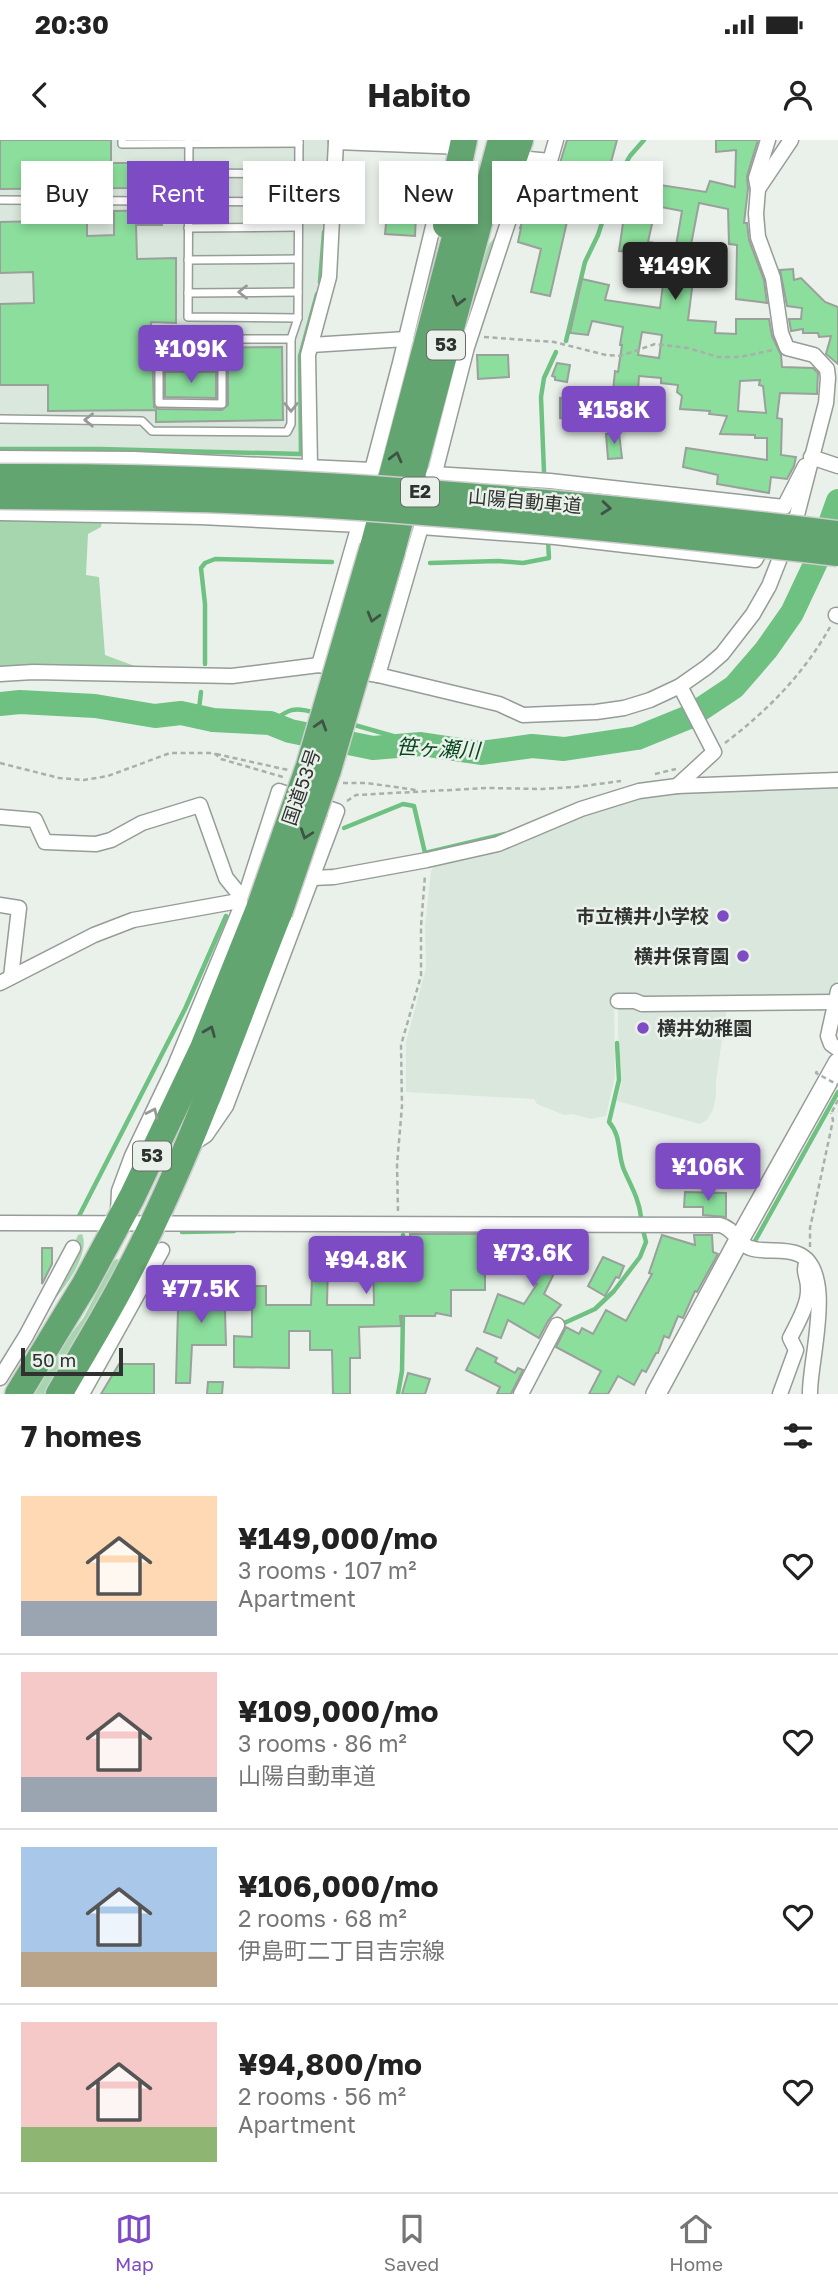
<!DOCTYPE html>
<html lang="en">
<head>
<meta charset="utf-8">
<style>
	:root { --surface:#fff; --page:#f2f2f2; --text:#222; --muted:#767676; --line:#e0e0e0; --accent:#7d4bc3 }
	body { margin:0; font-family:"Golos Text","Noto Sans JP",sans-serif; background:var(--page); color:var(--text); height:100vh; display:flex; flex-direction:column; font-size:26px; white-space:nowrap }
	* { box-sizing:border-box; margin:0 }
	p { font-size:23px; color:var(--muted) }
	.icon { flex:none; width:38px; height:38px; fill:none; stroke:currentColor; stroke-width:2; stroke-linecap:round; stroke-linejoin:round }
	.map { position:relative; height:1254px; overflow:hidden }
	.drawer { display:flex; flex-direction:column; background:var(--surface); flex:1 }
	.drawer>* { flex:none }
	.top-card { position:absolute; left:21px; top:21px; width:796px; height:63px; display:flex; gap:14px }
	.scale { position:absolute; left:21px; bottom:18px; width:102px; box-sizing:border-box; padding-left:7px; border:4px solid #2f3230; border-top:0; font-size:19px; line-height:24px; white-space:nowrap; color:#2f3230; -webkit-text-stroke:5px #eaf1eb; paint-order:stroke }
	.price { position:absolute; translate:-50% -60px; padding:0 16px; border-radius:7px; background:var(--accent); color:#fff; font-size:23px; line-height:46px; filter:drop-shadow(0 2px 4px #0008) }
	.price::after { content:''; position:absolute; left:50%; top:42px; width:21px; height:16px; margin-left:-10px; background:inherit; clip-path:polygon(0 0,100% 0,50% 100%) }
	.price.active { background:#222; color:#fff }
	ul { padding:0; list-style:none }
	li { display:flex; align-items:center; gap:21px; height:175px; padding:0 21px }
	li+li { border-top:2px solid var(--line) }
	li span { display:grid; place-items:center; flex:none; width:196px; height:140px; border-radius:0px; color:#555 }
	li>.icon { margin-inline-start:auto }
	span .icon { width:84px; height:84px; fill:#fffc; stroke-width:1 }
	li b { font-size:30px }
	h2 { display:flex; justify-content:space-between; align-items:center; height:84px; padding:0 21px; font-size:30px }
	.tag { padding:0 24px; border-radius:0px; background:var(--surface); box-shadow:0 4px 10px #0003; font-size:24px; line-height:63px }
	.tag.active { background:var(--accent); color:#fff }
	.status { display:flex; justify-content:space-between; align-items:center; height:49px; padding:0 35px; background:var(--surface); direction:ltr }
	.status svg { height:19px; fill:currentColor }
	header { display:flex; justify-content:space-between; align-items:center; height:91px; padding:0 21px; background:var(--surface); font-size:32px; font-weight:700 }
	.menu { display:flex; justify-content:space-around; align-items:center; height:98px; border-top:2px solid var(--line); background:var(--surface); font-size:19px; color:var(--muted) }
	.menu a { display:grid; justify-items:center; gap:4px }
	.menu .active { color:var(--accent) }
	.map>svg:first-child { display:block }
</style>
</head>
<body>
<div class="status"><b>20:30</b><svg viewBox="0 0 49 12"><path d="M0 12V9h3v3zM5 12V6h3v6zM10 12V3h3v9zM15 12V0h3v12zM26 1h20v11H26zM47 4h2v5h-2z"/></svg></div>
<header><svg class="icon" aria-label="back" viewBox="0 0 24 24"><path d="M15 5l-7 7 7 7"/></svg>Habito<svg class="icon" aria-label="person" viewBox="0 0 24 24"><circle cx="12" cy="8" r="4"/><path d="M4 21q1-7 8-7t8 7"/></svg></header>
<div class="map">
<svg width="838" height="1254" viewBox="0 0 838 1254">
	<rect width="100%" height="100%" fill="#eaf1eb"/>
	<g fill="#dae7dc">
		<polygon points="0,0 332,0 323,140 303,314 300,318 0,314"/>
		<polygon points="838,645 838,838 834,856 641,859 635,855 614,853 615,936 606,976 591,979 572,974 564,975 537,964 534,959 406,952 406,902 426,828 425,786 431,732 434,725 499,708 506,709 527,701 531,694 598,667 659,653"/>
		<polygon points="618,867 727,867 716,940 716,956 713,970 707,980 700,984 617,961 622,941 618,893"/>
	</g>
	<g fill="#a6d6ae">
		<polygon points="441,84 427,168 419,173"/>
		<polygon points="496,96 464,196 458,195 489,104"/>
		<polygon points="0,381 102,381 101,387 88,394 86,435 99,437 105,515 148,531 0,530"/>
		<path d="M 82,1094 C 91,1114 63,1151 49,1165 L 80,1108 L 74,1104 L 78,1095 Z"/>
		<polygon points="117,1119 121,1121 46,1254 31,1254 51,1221 84,1177 113,1121"/>
	</g>
	<g fill="none" stroke-linecap="round" stroke-linejoin="round">
		<g stroke="#6fc181" stroke-width="4.5">
			<polyline points="615,42 630,16 644,0"/>
			<polyline points="320,142 324,92"/>
			<polyline points="566,201 585,122 598,95 608,64"/>
			<polyline points="0,309 100,309 301,314 300,216 317,154"/>
			<polyline points="544,332 541,257 544,238 556,212"/>
			<polyline points="430,423 498,421 523,423 549,418 548,401"/>
			<polyline points="205,524 205,464 201,428 205,423 215,419 332,422"/>
			<polyline points="198,577 201,552"/>
			<path d="M 270,583 C 289,569 293,566 316,573"/>
			<polyline points="351,584 421,604"/>
			<polyline points="344,688 403,664 414,666 425,713 505,694"/>
			<path d="M 617,903 L 619,940 L 609,982 C 622,997 617,1013 624,1030 C 631,1046 639,1059 641,1077"/>
			<polyline points="79,1076 185,869 226,776"/>
			<polyline points="182,1092 234,1091"/>
			<polyline points="403,1095 404,1108"/>
			<polyline points="755,1101 838,952"/>
			<polyline points="562,1184 595,1169 614,1151 640,1117 646,1102 643,1090"/>
			<polyline points="398,1254 402,1231 403,1173"/>
		</g>
		<polyline stroke="#6fc181" stroke-width="24" points="0,564 20,562 95,566 155,576 181,573 213,580 270,583 290,591 373,608 421,604 481,613 532,606 564,609 637,598 689,577 734,547 766,510 792,473 817,420 838,361"/>
	</g>
	<g fill="#8bde9c" stroke="#9aa09b" stroke-width="2" fill-rule="evenodd">
		<polygon points="0,0 111,0 111,23 131,23 128,48 0,49"/>
		<path d="M 567,0 L 617,0 L 607,37 L 706,52 L 710,41 L 735,47 L 736,10 L 716,12 L 716,0 L 758,0 L 747,36 L 748,49 L 744,83 L 747,83 L 749,100 L 764,140 L 767,163 L 736,159 L 737,105 L 729,104 L 728,69 L 699,63 L 690,110 L 696,110 L 696,117 L 688,180 L 716,182 L 715,193 L 736,194 L 736,179 L 769,179 L 772,196 L 781,215 L 782,227 L 813,228 L 818,233 L 817,254 L 780,253 L 777,278 L 782,279 L 781,315 L 796,317 L 794,326 L 787,339 L 771,337 L 769,353 L 717,344 L 718,335 L 683,327 L 686,308 L 767,320 L 767,298 L 755,298 L 755,295 L 720,294 L 727,276 L 709,274 L 710,271 L 680,269 L 682,256 L 677,252 L 678,245 L 661,243 L 661,238 L 639,236 L 638,252 L 634,251 L 634,253 L 613,251 L 615,231 L 618,232 L 622,205 L 620,205 L 623,187 L 592,181 L 588,195 L 570,193 L 582,139 L 609,145 L 605,160 L 660,168 L 665,129 L 657,129 L 658,119 L 637,117 L 628,114 L 629,112 L 619,111 L 624,76 L 621,75 L 621,70 L 595,65 L 594,71 L 579,67 L 577,74 L 569,73 L 550,156 L 531,152 L 541,109 L 518,102 L 521,88 L 520,88 L 539,30 L 556,36 ZM 656,66 L 682,71 L 676,106 L 648,102 ZM 642,192 L 662,195 L 659,218 L 638,215 ZM 760,240 L 759,245 L 763,246 L 766,273 L 738,271 L 740,241 Z"/>
		<polygon points="407,22 419,23 418,48 406,48"/>
		<polygon points="162,70 162,85 136,85 137,119 176,118 176,183 151,182 154,267 159,269 222,270 228,265 228,226 226,221 165,220 165,208 282,207 283,280 156,282 156,270 48,271 48,245 0,245 0,164 34,163 33,132 0,133 0,82 87,80 87,96 114,95 114,71"/>
		<polygon points="387,73 416,75 415,96 385,94"/>
		<polygon points="722,113 720,135 709,140 701,123"/>
		<polygon points="793,129 794,140 801,138 825,162 838,167 838,224 826,214 831,196 819,197 818,193 803,193 803,189 791,191 789,179 801,179 802,168 787,166 780,130"/>
		<polygon points="477,215 508,215 509,237 478,239"/>
		<polygon points="557,223 570,225 567,242 555,240 555,237 552,236"/>
		<polygon points="165,232 216,232 216,258 165,257"/>
		<polygon points="578,257 602,260 602,280 560,278 560,258"/>
		<polygon points="619,293 622,318 608,319 606,294"/>
		<polygon points="685,1052 726,1053 726,1077 703,1075 703,1067 684,1067"/>
		<path d="M 410,1094 L 498,1094 L 494,1131 L 485,1130 L 485,1150 L 451,1150 L 451,1176 L 436,1173 L 435,1176 L 400,1176 L 401,1186 L 359,1187 L 360,1218 L 350,1218 L 350,1254 L 333,1254 L 332,1210 L 310,1210 L 310,1191 L 289,1191 L 289,1228 L 234,1227 L 234,1196 L 252,1197 L 252,1146 L 266,1146 L 266,1165 L 311,1165 L 313,1110 L 322,1110 L 322,1107 L 337,1107 L 336,1103 L 410,1104 ZM 373,1122 L 374,1165 L 327,1165 L 328,1124 Z"/>
		<polygon points="557,1094 581,1103 573,1122 562,1117 544,1154 561,1165 548,1181 539,1198 508,1180 501,1198 484,1192 498,1154 524,1164 537,1144 533,1143 543,1122 515,1120 516,1102 553,1104"/>
		<polygon points="662,1095 695,1105 694,1095 712,1095 713,1112 718,1114 697,1152 695,1151 683,1178 678,1176 669,1198 664,1196 658,1213 656,1213 646,1232 642,1230 634,1245 618,1236 608,1254 589,1254 601,1231 556,1207 566,1187 579,1194 582,1188 593,1194 606,1170 626,1181 652,1134 649,1133"/>
		<polygon points="42,1108 52,1108 52,1124 42,1144"/>
		<polygon points="603,1117 624,1126 619,1138 616,1137 605,1156 588,1146"/>
		<polygon points="199,1136 224,1136 226,1205 192,1205 190,1243 176,1243 178,1170 200,1170"/>
		<polygon points="477,1208 497,1218 495,1222 515,1233 518,1228 523,1230 511,1254 497,1254 500,1247 466,1230"/>
		<polygon points="119,1224 154,1224 154,1254 101,1254"/>
		<polygon points="408,1233 430,1239 425,1254 402,1254"/>
		<polygon points="208,1242 223,1242 222,1254 207,1254"/>
	</g>
	<g fill="none" stroke-linecap="round" stroke-linejoin="round">
		<defs>
			<g id="lane">
				<polyline points="122,0 122,4 299,3"/>
				<polyline points="189,0 188,177 298,178 299,0"/>
				<polyline points="189,33 298,34"/>
				<polyline points="0,60 298,62"/>
				<polyline points="188,88 298,87"/>
				<polyline points="188,120 298,119"/>
				<polyline points="188,153 298,152"/>
				<polyline points="159,226 222,226 222,264 159,263 159,199 291,199"/>
				<polyline points="0,279 142,281 152,291 287,292 291,284 291,199 298,178"/>
			</g>
			<g id="street">
				<polyline points="336,0 336,2 462,7"/>
				<polyline points="758,49 791,0"/>
				<polyline points="311,205 406,199"/>
				<polyline points="811,317 838,326"/>
				<polyline points="0,318 134,319 372,330 400,223 438,66"/>
				<polyline points="310,326 308,215 329,137 336,2"/>
				<polyline points="433,334 550,341 784,367 805,326"/>
				<polyline points="0,373 201,377 359,385 364,362"/>
				<polyline points="421,387 555,397 755,420 765,403"/>
				<polyline points="836,475 838,476"/>
				<polyline points="319,525 359,385"/>
				<polyline points="0,534 33,532 232,536 319,525 378,535 499,564 523,575 596,572 624,568 650,560 680,546 707,527 722,514 753,474 769,446 797,375 826,263 828,238 827,229 814,215 787,208 781,193 773,138 758,97 756,74 758,49 756,38 768,0"/>
				<polyline points="378,535 421,387 467,207 529,19 550,21 556,0"/>
				<polyline points="677,646 714,612 680,546"/>
				<polyline points="0,677 35,680 45,702 96,704 111,700 142,683 200,665 226,738 244,760 174,928 132,1016 119,1051 118,1072"/>
				<polyline points="313,738 334,737 427,720 498,704 581,669 639,651 677,646 838,640"/>
				<polyline points="0,765 19,768 11,837"/>
				<polyline points="0,843 94,795 133,780 244,760 279,651 337,671 226,966 206,995 192,1004"/>
				<polyline points="838,851 828,896 831,904 838,909"/>
				<polyline points="618,861 635,861 642,864 836,862"/>
				<path d="M 0,1083 L 720,1085 C 734,1088 737,1103 750,1108 C 765,1113 783,1108 798,1114 C 837,1130 809,1222 810,1254"/>
				<polyline points="0,1238 26,1196 73,1108"/>
				<polyline points="82,1254 162,1110"/>
				<polyline points="521,1254 557,1185"/>
				<path d="M 780,1254 L 796,1210 L 790,1198 C 797,1184 809,1164 808,1148 C 808,1135 802,1134 807,1120"/>
			</g>
			<polyline id="secondary" points="656,1254 739,1100 838,923"/>
			<g id="highway">
				<polyline points="506,41 520,0"/>
				<polyline points="446,85 464,0"/>
				<polyline points="373,407 463,67"/>
				<polyline points="392,411 501,0"/>
				<polyline points="18,1254 85,1144 132,1057 203,908 260,766"/>
				<path d="M 59,1254 C 82,1214 107,1174 128,1133 C 189,1018 231,893 279,773"/>
			</g>
		</defs>
		<use href="#lane" stroke="#969c97" stroke-width="10"/>
		<use href="#street" stroke="#969c97" stroke-width="17"/>
		<use href="#secondary" stroke="#969c97" stroke-width="22"/>
		<use href="#highway" stroke="#cdcecd" stroke-width="29"/>
		<g stroke="#a9afaa" stroke-width="2.5" stroke-dasharray="5 3.5" stroke-linecap="butt">
			<polyline points="484,197 554,202 606,215 620,216 655,204 688,208 718,217 740,217 773,210"/>
			<path d="M 725,603 C 768,570 803,535 830,487"/>
			<polyline points="216,614 288,630"/>
			<polyline points="0,623 59,638 84,640 108,636 170,613 214,613 221,619 283,637"/>
			<polyline points="655,634 676,629"/>
			<polyline points="343,643 367,643 416,650"/>
			<polyline points="347,661 356,655 488,648 542,649 576,647 621,641"/>
			<polyline points="832,972 838,960"/>
			<polyline points="398,1071 397,1025 402,966 401,905 421,836 421,786 425,735"/>
			<polyline points="810,1107 810,1088 833,980 831,973"/>
		</g>
		<use href="#lane" stroke="#fff" stroke-width="7"/>
		<use href="#street" stroke="#fff" stroke-width="14"/>
		<use href="#secondary" stroke="#fff" stroke-width="19"/>
		<use href="#highway" stroke="#63a571" stroke-width="26"/>
		<defs>
			<g id="highway-bridge">
				<path d="M 0,337 C 281,335 560,361 838,394"/>
				<path d="M 0,356 C 104,357 208,358 312,364 C 488,375 663,393 838,413"/>
				<polyline points="260,766 309,626 373,407"/>
				<polyline points="279,773 328,630 392,411"/>
			</g>
		</defs>
		<use href="#highway-bridge" stroke="#cdcecd" stroke-width="29" stroke-linecap="butt"/>
		<polyline stroke="#a9afaa" stroke-width="2.5" stroke-dasharray="5 3.5" stroke-linecap="butt" points="817,931 816,933 838,945"/>
		<use href="#highway-bridge" stroke="#63a571" stroke-width="26"/>
	</g>
	<defs><path id="oneway-chevron" d="M-2-3.5L2.5 0L-2 3.5" fill="none" stroke-width="1.6" stroke-linecap="round" stroke-linejoin="round" transform="scale(1.75)"/></defs>
	<g stroke="#979898">
		<use href="#oneway-chevron" transform="translate(243 152) rotate(180)"/>
		<use href="#oneway-chevron" transform="translate(291 267) rotate(90)"/>
		<use href="#oneway-chevron" transform="translate(89 280) rotate(-179)"/>
		<use href="#oneway-chevron" transform="translate(153 973) rotate(-65)"/>
	</g>
	<g stroke="#3f5444">
		<use href="#oneway-chevron" transform="translate(458 161) rotate(105)"/>
		<use href="#oneway-chevron" transform="translate(396 317) rotate(-76)"/>
		<use href="#oneway-chevron" transform="translate(606 368) rotate(5)"/>
		<use href="#oneway-chevron" transform="translate(373 477) rotate(106)"/>
		<use href="#oneway-chevron" transform="translate(321 585) rotate(-73)"/>
		<use href="#oneway-chevron" transform="translate(306 694) rotate(109)"/>
		<use href="#oneway-chevron" transform="translate(210 891) rotate(-68)"/>
	</g>
	<g fill="#7d4bc3" stroke="#eaf1eb" stroke-width="2.5">
		<circle cx="723" cy="776" r="7"/>
		<circle cx="743" cy="816" r="7"/>
		<circle cx="643" cy="888" r="7"/>
	</g>
	<g text-anchor="middle" stroke-width="5" stroke-linejoin="round" paint-order="stroke">
		<g fill="#eaf1eb" stroke="#676b68" stroke-width="2">
			<rect x="427" y="190.5" width="38" height="29" rx="5"/>
			<rect x="401" y="337.5" width="38" height="29" rx="5"/>
			<rect x="133" y="1001.5" width="38" height="29" rx="5"/>
		</g>
		<g font-size="18" font-weight="bold" fill="#2f3230">
			<text x="446" y="211">53</text>
			<text x="420" y="358">E2</text>
			<text x="152" y="1022">53</text>
		</g>
		<g font-size="19" fill="#2f3230" stroke="#eaf1eb">
			<text transform="translate(525 361) rotate(5)" y="7">山陽自動車道</text>
			<text transform="translate(301 647) rotate(-71)" y="7">国道53号</text>
		</g>
		<g font-size="19" font-weight="bold" fill="#2f3230" stroke="#eaf1eb" text-anchor="end">
			<text x="709" y="783">市立横井小学校</text>
			<text x="729" y="823">横井保育園</text>
			<text x="657" y="895" text-anchor="start">横井幼稚園</text>
		</g>
		<g font-size="21" font-style="italic" fill="#08481e" stroke="#eaf1eb">
			<text transform="translate(438 609) rotate(3)" y="7">笹ヶ瀬川</text>
		</g>
	</g>
</svg>
<div class="scale">50 m</div>
<b class="price active" style="left:675px;top:162px">¥149K</b>
<b class="price" style="left:191px;top:245px">¥109K</b>
<b class="price" style="left:614px;top:306px">¥158K</b>
<b class="price" style="left:708px;top:1063px">¥106K</b>
<b class="price" style="left:533px;top:1149px">¥73.6K</b>
<b class="price" style="left:366px;top:1156px">¥94.8K</b>
<b class="price" style="left:201px;top:1185px">¥77.5K</b>
<div class="top-card">
<a class="tag">Buy</a>
<a class="tag active">Rent</a>
<a class="tag">Filters</a>
<a class="tag">New</a>
<a class="tag">Apartment</a>
</div>
</div>
<section class="drawer">
<h2>7 homes<svg class="icon" aria-label="filters" viewBox="0 0 24 24"><path d="M4 7h16M4 17h16"/><circle cx="9" cy="7" r="2"/><circle cx="15" cy="17" r="2"/></svg></h2>
<ul>
<li><span style="background:linear-gradient(#ffd9b3 75%,#9aa5b1 0)"><svg class="icon" aria-label="home" viewBox="0 0 24 24"><path d="M3 11l9-7 9 7M6 9v11h12V9"/></svg></span><div><b>¥149,000/mo</b><p>3 rooms · 107 m²</p><p>Apartment</p></div><svg class="icon" aria-label="heart" viewBox="0 0 24 24"><path d="M12 20l-8-8c-3-5 5-10 8-4 3-6 11-1 8 4z"/></svg></li>
<li><span style="background:linear-gradient(#f6c9c9 75%,#9aa5b1 0)"><svg class="icon" aria-label="home" viewBox="0 0 24 24"><path d="M3 11l9-7 9 7M6 9v11h12V9"/></svg></span><div><b>¥109,000/mo</b><p>3 rooms · 86 m²</p><p>山陽自動車道</p></div><svg class="icon" aria-label="heart" viewBox="0 0 24 24"><path d="M12 20l-8-8c-3-5 5-10 8-4 3-6 11-1 8 4z"/></svg></li>
<li><span style="background:linear-gradient(#a9c7e8 75%,#b9a48a 0)"><svg class="icon" aria-label="home" viewBox="0 0 24 24"><path d="M3 11l9-7 9 7M6 9v11h12V9"/></svg></span><div><b>¥106,000/mo</b><p>2 rooms · 68 m²</p><p>伊島町二丁目吉宗線</p></div><svg class="icon" aria-label="heart" viewBox="0 0 24 24"><path d="M12 20l-8-8c-3-5 5-10 8-4 3-6 11-1 8 4z"/></svg></li>
<li><span style="background:linear-gradient(#f6c9c9 75%,#8fb573 0)"><svg class="icon" aria-label="home" viewBox="0 0 24 24"><path d="M3 11l9-7 9 7M6 9v11h12V9"/></svg></span><div><b>¥94,800/mo</b><p>2 rooms · 56 m²</p><p>Apartment</p></div><svg class="icon" aria-label="heart" viewBox="0 0 24 24"><path d="M12 20l-8-8c-3-5 5-10 8-4 3-6 11-1 8 4z"/></svg></li>
</ul>
</section>
<nav class="menu">
<a class="active"><svg class="icon" aria-label="map" viewBox="0 0 24 24"><path d="M3 6l6-2 6 2 6-2v14l-6 2-6-2-6 2zM9 4v14M15 6v14"/></svg>Map</a>
<a><svg class="icon" aria-label="saved" viewBox="0 0 24 24"><path d="M7 4h10v16l-5-4-5 4z"/></svg>Saved</a>
<a><svg class="icon" aria-label="home" viewBox="0 0 24 24"><path d="M3 11l9-7 9 7M6 9v11h12V9"/></svg>Home</a>
</nav>
</body>
</html>
